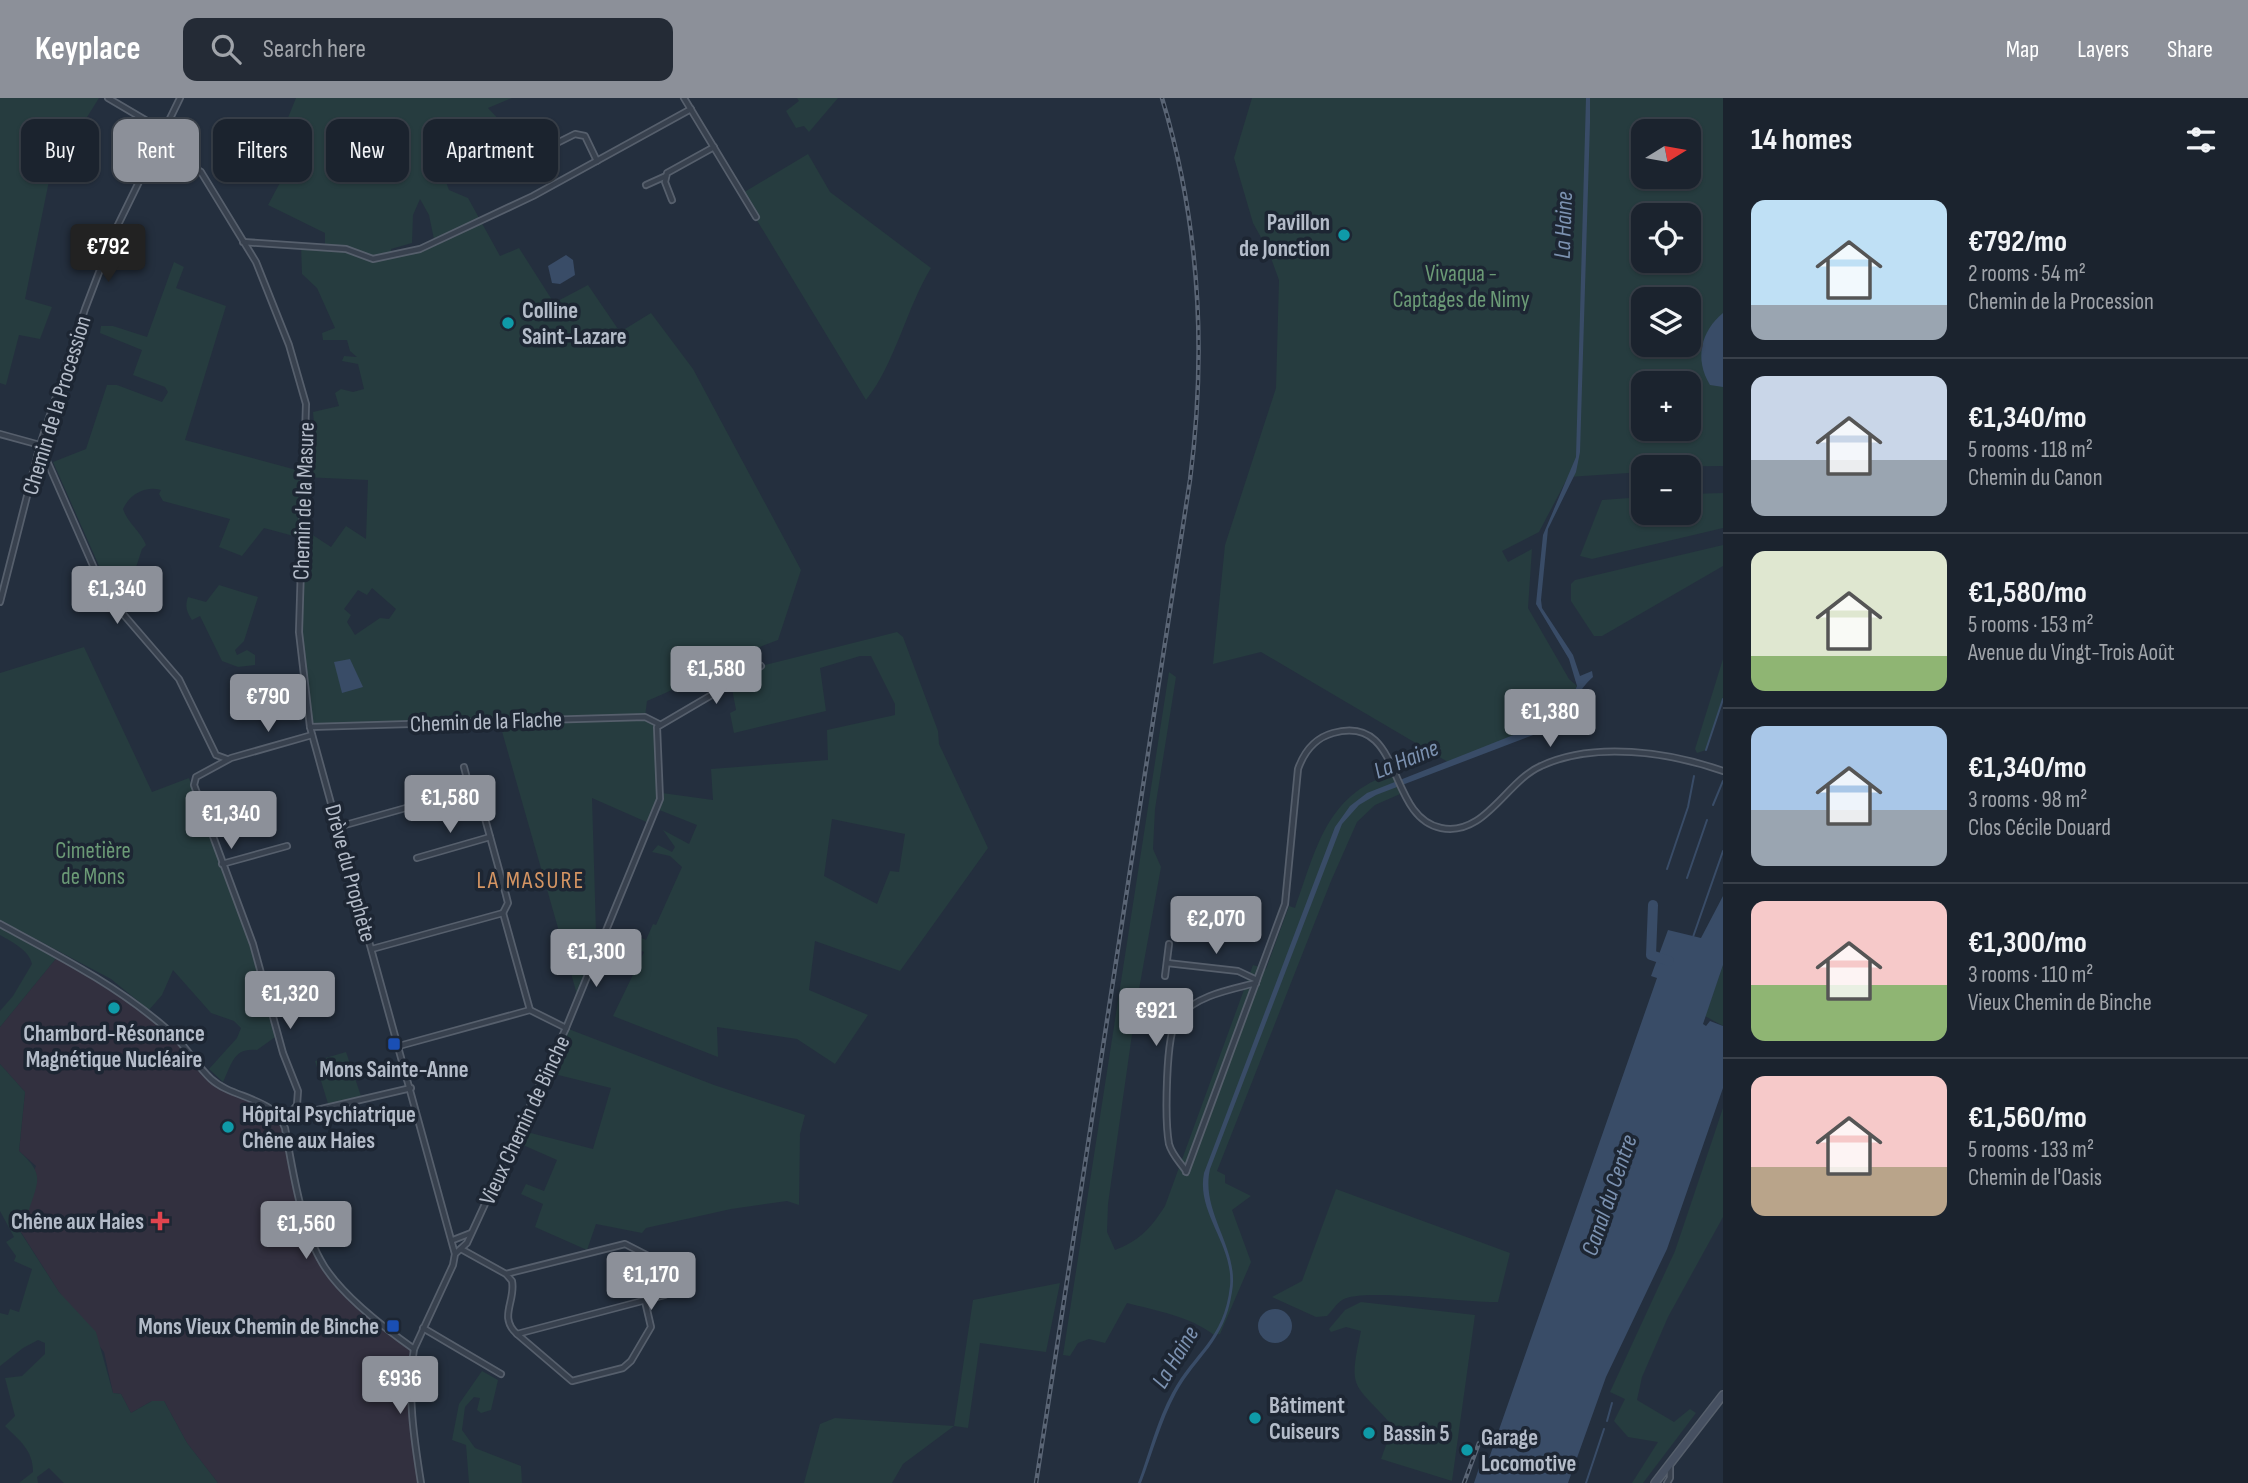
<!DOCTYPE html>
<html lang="en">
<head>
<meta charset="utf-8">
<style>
	:root { --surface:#1b232e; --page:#242b36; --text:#f1f3f6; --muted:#a0a4aa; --line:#39404a; --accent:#8c9099 }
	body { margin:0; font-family:"Sofia Sans Condensed",sans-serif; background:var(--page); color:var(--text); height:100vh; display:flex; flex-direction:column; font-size:26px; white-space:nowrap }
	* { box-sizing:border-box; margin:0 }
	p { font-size:23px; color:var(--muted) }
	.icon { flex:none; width:38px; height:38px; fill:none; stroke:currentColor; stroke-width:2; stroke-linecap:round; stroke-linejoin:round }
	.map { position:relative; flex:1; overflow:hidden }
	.side { display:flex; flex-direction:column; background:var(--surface); width:525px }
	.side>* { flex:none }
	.guide { position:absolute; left:21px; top:21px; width:665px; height:63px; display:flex; gap:14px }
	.needle { width:46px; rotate:79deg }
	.tools { position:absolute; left:1631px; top:21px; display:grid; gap:14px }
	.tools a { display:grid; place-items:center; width:70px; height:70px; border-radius:14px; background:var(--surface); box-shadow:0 2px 5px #0004,0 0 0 2px var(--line); font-size:35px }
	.price { position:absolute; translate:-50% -60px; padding:0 16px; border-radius:7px; background:var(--accent); color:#fff; font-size:23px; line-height:46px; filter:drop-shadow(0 2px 4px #0008) }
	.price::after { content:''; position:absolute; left:50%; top:42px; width:21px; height:16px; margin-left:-10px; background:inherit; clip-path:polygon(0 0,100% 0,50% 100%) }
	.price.on { background:#222; color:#fff }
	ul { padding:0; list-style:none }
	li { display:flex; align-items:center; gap:21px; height:175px; padding:0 28px }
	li+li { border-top:2px solid var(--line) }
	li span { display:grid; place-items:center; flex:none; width:196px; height:140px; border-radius:14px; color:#555 }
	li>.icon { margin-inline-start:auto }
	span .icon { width:84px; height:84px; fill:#fffc; stroke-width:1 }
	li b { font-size:30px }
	h2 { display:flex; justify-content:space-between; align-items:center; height:84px; padding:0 28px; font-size:30px }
	.tag { padding:0 24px; border-radius:14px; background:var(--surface); box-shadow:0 2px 5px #0004,0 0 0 2px var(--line); font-size:24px; line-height:63px }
	.tag.on { background:var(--accent); color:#fff }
	header { display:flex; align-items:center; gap:42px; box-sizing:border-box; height:98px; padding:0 35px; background:var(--accent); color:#fff }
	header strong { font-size:33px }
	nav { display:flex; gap:38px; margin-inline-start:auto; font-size:24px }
	.search { width:490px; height:63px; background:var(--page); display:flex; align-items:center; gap:18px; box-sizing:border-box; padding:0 24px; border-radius:14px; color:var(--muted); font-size:26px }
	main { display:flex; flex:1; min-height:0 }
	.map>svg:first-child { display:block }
</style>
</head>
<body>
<header>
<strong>Keyplace</strong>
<div class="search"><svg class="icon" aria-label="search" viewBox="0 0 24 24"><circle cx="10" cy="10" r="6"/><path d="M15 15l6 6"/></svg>Search here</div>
<nav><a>Map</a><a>Layers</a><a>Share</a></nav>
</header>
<main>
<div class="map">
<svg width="1723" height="1385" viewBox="0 0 1723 1385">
	<rect width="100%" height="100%" fill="#242f3e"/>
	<polygon fill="#32303f" points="58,858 84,872 169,933 212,982 270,1010 285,1030 311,1143 337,1185 414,1251 411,1280 421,1385 218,1385 187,1345 164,1303 152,1303 131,1315 121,1296 113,1295 104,1254 59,1194 12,1120 36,1068 19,1053 25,994 0,966 0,929"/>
	<g fill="#263c3f" fill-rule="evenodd">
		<polygon points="0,0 99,0 50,78 25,201 52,209 40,241 19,237 6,287 0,285"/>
		<path d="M 296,0 L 512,0 L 488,10 L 506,29 L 437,59 L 449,92 L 468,100 L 500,158 L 519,150 L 554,205 L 588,187 L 620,234 L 651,215 L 693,271 L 801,472 L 778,542 C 732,558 692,585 647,603 L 645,619 L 659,626 L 657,629 L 662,695 L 713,702 L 711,671 L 828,662 L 827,632 L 895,617 L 895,606 L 871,558 L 860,558 L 820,570 L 826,613 L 734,635 L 730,615 L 736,612 L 731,585 L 761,568 L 897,534 L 903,539 L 938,633 L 939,646 L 988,750 L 900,873 L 815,843 L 809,892 L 868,917 L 835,966 L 797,941 L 717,929 L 718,959 L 613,918 L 644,854 L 625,845 L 635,845 L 637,838 L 646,842 L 653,826 L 656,827 L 682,769 L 670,758 L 652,754 L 658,747 L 672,754 L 675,749 L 663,732 L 689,746 L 697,727 L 657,711 L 651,726 L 592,700 L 596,834 L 600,842 L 578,900 L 499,623 L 310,629 L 299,534 L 301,440 L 264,430 L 242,458 L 219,449 L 230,421 L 163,403 L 159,396 L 161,392 C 145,387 129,397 123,411 C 128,426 140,432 146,447 L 142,451 L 123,509 L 111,495 L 53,364 L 86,351 L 107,287 L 117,287 L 162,304 L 168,294 L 165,289 L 133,277 L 142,252 L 100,235 L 101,228 L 113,228 L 147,239 L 174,164 L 184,169 L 176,190 L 226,208 L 185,342 L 304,374 L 307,325 L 314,325 L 313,314 L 339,308 L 335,295 L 341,291 L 353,294 L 364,291 L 358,266 L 342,263 L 344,258 L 357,259 L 350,253 L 347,242 L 323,242 L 322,235 L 335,230 L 317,190 L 302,176 L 301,147 L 325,149 L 325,135 L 268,107 L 283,79 L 226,48 L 240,21 L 281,37 ZM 420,101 L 429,117 L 435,146 L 392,157 L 391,151 L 412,145 L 413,117 ZM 304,379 L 368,382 L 366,441 L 346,428 L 331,449 L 302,430 ZM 372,490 L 396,511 L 389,521 L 380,520 L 355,537 L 347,524 L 351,517 L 344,511 L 358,492 L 367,497 ZM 832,721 L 905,736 L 899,774 L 890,773 L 877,806 L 824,778 Z"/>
		<polygon points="797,0 838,0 809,34 804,28 796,30 786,13 799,3"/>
		<path d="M 1252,0 L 1723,0 L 1723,368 L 1643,369 L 1643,374 L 1568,379 L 1539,434 L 1502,453 L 1508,464 L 1532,451 L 1528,510 L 1569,581 L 1577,588 C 1561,634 1491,648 1448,664 L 1261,554 L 1213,566 L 1225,447 L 1276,290 L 1279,182 L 1268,152 L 1253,125 L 1234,60 ZM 1643,33 L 1689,33 L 1689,79 L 1643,79 ZM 1643,117 L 1689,117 L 1689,163 L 1643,163 ZM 1643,201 L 1689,201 L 1689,247 L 1643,247 ZM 1643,285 L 1689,285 L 1689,331 L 1643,331 Z"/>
		<path d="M 808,56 L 830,94 L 931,170 C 907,209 894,268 866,302 L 741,96 Z"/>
		<polygon points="1723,395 1723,430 1592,461 1580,458 1602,402 1643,399 1643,415 1689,415 1689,396"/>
		<polygon points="1723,447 1723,468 1602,538 1594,538 1571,503 1571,486 1575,482"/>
		<path d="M 219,487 L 258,499 L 244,543 L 235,552 L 237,557 L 247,552 L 255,557 L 255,567 L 238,569 L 222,563 L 200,518 L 192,522 C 186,513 185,508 188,499 L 206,504 Z"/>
		<path d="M 84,549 L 152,694 L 189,680 L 253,846 L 278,937 L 257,952 C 234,949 232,965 223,984 L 209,971 L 237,940 L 241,930 L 234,923 L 211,915 L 173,872 L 162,897 L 149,912 L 111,881 L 0,822 L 0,575 Z"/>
		<polygon points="1723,561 1723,603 1706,652 1697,655 1695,651"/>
		<path d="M 1169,574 L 1176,579 L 1155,711 L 1153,751 L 1161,769 L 1136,908 L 1108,1106 L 1107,1134 L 1115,1152 C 1139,1143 1151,1130 1165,1108 L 1253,867 L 1266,871 L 1289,808 L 1295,810 C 1316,752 1326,696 1392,676 L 1400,696 L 1375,707 L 1357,724 L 1331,783 L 1217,1073 L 1225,1077 L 1225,1085 L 1251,1098 L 1232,1112 L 1251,1164 L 1220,1236 L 1214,1237 C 1189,1218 1158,1213 1127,1205 L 1105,1245 L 1089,1241 L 1078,1245 L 1070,1258 L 1063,1257 Z"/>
		<path d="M 0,826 L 58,858 L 0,929 L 0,913 L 13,898 L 32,866 C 29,852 12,844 0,837 Z"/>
		<polygon points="1723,867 1723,928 1705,918"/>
		<polygon points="566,930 714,987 805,1017 800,1036 799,1107 787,1103 731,1111 646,1130 642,1135 596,1126 587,1152 535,1129 543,1106 521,1096 526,1086 544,1093 557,1062 514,1043 519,1032 593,1051 611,990 546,974"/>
		<polygon points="346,954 362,1001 329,1009 315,963"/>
		<path d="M 0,966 L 25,994 L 19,1053 C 44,1076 39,1081 29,1112 L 12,1121 L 59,1194 L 96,1234 L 113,1295 L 121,1296 L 131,1315 L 152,1303 L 164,1303 L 187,1345 L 218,1385 L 64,1385 L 49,1370 L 37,1379 L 38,1385 L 19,1385 L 33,1374 C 33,1352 20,1343 5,1328 L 15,1318 L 5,1280 L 22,1278 L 45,1256 L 45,1245 L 38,1242 L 23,1250 L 0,1268 L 0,1215 L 8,1217 L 10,1211 L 19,1214 L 32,1171 L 14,1163 L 16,1158 L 6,1144 L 14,1139 L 0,1113 Z"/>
		<polygon points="1723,1010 1723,1119 1668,1219 1642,1279 1637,1302 1674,1324 1690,1311 1696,1315 1643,1385 1632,1385 1658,1344 1628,1339 1614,1323 1625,1301 1610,1294 1675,1153"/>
		<path d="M 1336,1091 L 1510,1155 L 1498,1204 C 1467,1205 1361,1189 1342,1202 C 1336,1206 1332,1213 1327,1218 L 1316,1219 L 1272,1199 L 1302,1183 Z"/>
		<polygon points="1060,1185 1046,1254 980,1245 968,1330 954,1328 903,1366 892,1385 804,1385 820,1326 835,1320 954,1328 973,1202"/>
		<path d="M 1361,1204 L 1475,1217 L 1452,1383 L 1381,1361 L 1393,1328 C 1353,1283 1348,1294 1361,1233 L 1346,1229 L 1331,1234 L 1329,1231 L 1345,1212 Z"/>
		<polygon points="482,1273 498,1282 491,1312 481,1315 477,1312 480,1300 474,1299 465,1309 462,1332 475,1350 521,1368 522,1385 469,1385 466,1347 452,1342 459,1306"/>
	</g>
	<g fill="#394c67">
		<path d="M 1586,0 L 1590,0 L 1590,25 L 1580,354 L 1576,374 L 1548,431 L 1541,502 L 1542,510 L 1573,557 L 1580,578 L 1592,573 L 1593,579 C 1575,594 1571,617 1549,631 L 1376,697 L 1359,707 L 1342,726 L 1210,1071 C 1200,1115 1240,1150 1232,1194 C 1224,1245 1197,1257 1176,1295 C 1161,1323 1152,1356 1141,1385 L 1138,1385 C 1149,1356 1157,1322 1172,1295 C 1194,1254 1224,1242 1230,1188 C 1234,1147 1196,1115 1204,1075 L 1335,729 L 1350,708 L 1367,695 L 1554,621 L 1567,610 L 1577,588 L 1569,561 L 1536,506 L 1543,437 L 1576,359 Z"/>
		<polygon points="566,157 573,162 575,177 560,186 552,185 548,168"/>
		<path d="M 1723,215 L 1723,289 L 1710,287 C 1694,261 1701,233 1723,215 Z"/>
		<polygon points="350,561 363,589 342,595 334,564"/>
		<polygon points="1723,798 1723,867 1703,926 1706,928 1710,923 1723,928 1723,990 1667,1151 1606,1279 1568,1385 1474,1385 1481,1364 1487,1366 1657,880 1651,878 1668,832 1701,840"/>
		<circle cx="1275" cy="1228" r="17"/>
	</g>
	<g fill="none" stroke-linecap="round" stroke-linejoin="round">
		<g stroke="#394c67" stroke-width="2">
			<polyline points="1706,652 1723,601"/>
			<polyline points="1713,707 1723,683"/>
			<polyline points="1667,771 1688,709 1694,678"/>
			<polyline points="1687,780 1707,722"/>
			<polyline points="1693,839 1723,753"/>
			<polyline points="1607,1323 1612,1305"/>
			<polyline points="1586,1385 1604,1331"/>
		</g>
		<polyline stroke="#394c67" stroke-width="10" points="1653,807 1651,857 1669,863"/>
		<defs>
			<g id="minor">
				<polyline points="108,0 164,33"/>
				<polyline points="684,0 756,119"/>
				<polyline points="446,28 469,43 484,76 489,79 575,36 585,38 597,63"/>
				<path d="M 159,48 L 201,74 L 256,164 L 289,247 L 306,306 L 299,534 L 310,629 L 455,1156 L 453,1167 L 414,1251 C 407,1295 414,1341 421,1385"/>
				<polyline points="646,87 666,78"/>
				<polyline points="672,102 665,84 667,75 714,49"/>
				<polyline points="243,144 346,151 373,161 420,151 533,98 691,11"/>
				<polyline points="0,336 40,347"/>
				<polyline points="40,347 105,495 179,581 216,657 227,661"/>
				<polyline points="0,504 40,347 85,211 114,135 180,0"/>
				<polyline points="310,629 645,619 659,626"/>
				<polyline points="464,669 470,692 478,695 506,797 508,805 503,815"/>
				<polyline points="338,729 470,692"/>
				<polyline points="417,760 490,739"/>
				<polyline points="222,766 287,748"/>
				<polyline points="503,815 530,912"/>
				<path d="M 0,826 C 59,858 118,888 168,932 C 185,946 195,966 211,981 C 233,1001 274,999 285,1030 C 292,1069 301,1127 320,1161 C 337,1194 383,1229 414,1251"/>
				<polyline points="372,851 503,815"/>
				<polyline points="1167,865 1238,873 1257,882"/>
				<polyline points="1165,878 1169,846"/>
				<polyline points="399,948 530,912 566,930"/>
				<polyline points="292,1013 297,1007 298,993 283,955 253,846 194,687 196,679 231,660 312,637"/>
				<polyline points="281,1020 292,1013 317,1012 411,990"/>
				<path d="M 1186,1073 C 1180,1064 1172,1057 1169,1046 C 1165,1024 1165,935 1178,919 C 1198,897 1229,892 1256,885"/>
				<path d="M 1186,1074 L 1285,806 L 1298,671 C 1304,654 1315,640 1333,635 C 1404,615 1386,719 1441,730 C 1485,739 1506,683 1541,668 C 1594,643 1669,654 1723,673"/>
				<polyline points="453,1142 471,1135"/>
				<path d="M 461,1151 L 506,1176 L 512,1183 C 516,1203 498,1219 517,1236 L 665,1197 L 679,1178 L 668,1168 L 625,1146 L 506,1176"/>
				<polyline points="456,1155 467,1145 566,930 660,701 657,629 761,568"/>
				<polyline points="423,1230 501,1276"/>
				<polyline points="517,1236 572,1283 623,1270 631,1263 651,1229 645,1203"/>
				<polyline points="1667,1385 1670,1380 1670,1366"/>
			</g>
			<polyline id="secondary" points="1655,1385 1723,1297"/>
		</defs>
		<use href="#minor" stroke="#565f6c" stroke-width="8"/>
		<use href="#secondary" stroke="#565f6c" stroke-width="10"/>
		<use href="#minor" stroke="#38414e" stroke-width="4.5"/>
		<use href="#secondary" stroke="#465061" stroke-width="7"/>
		<defs>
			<g id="rail">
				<path d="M 1036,1385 L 1190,382 C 1207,251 1200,126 1162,0"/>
				<polyline points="1464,1385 1479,1345"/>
			</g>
		</defs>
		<use href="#rail" stroke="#5a6575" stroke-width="4.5"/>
		<use href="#rail" stroke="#1d2633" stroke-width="2" stroke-dasharray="5" stroke-linecap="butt"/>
	</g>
	<g fill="#0f9aa8" stroke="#1d2633" stroke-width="2.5">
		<circle cx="1344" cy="137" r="7"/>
		<circle cx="508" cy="225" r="7"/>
		<circle cx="114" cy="910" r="7"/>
		<circle cx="228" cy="1029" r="7"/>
		<circle cx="1255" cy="1320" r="7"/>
		<circle cx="1369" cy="1335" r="7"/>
		<circle cx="1467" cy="1352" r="7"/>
	</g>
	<g fill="#1a4fb4" stroke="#1d2633" stroke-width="2.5">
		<rect x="387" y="939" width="14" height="14" rx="3.5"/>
		<rect x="386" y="1221" width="14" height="14" rx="3.5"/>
	</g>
	<path fill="#e0444e" stroke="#1d2633" stroke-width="2.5" d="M156.5 1112.5h7v7h7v7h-7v7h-7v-7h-7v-7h7z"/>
	<g text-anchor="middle" stroke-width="7" stroke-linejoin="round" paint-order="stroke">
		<g font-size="23" font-weight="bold" fill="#b4bcc9" stroke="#1d2633" text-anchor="start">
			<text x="1330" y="132" text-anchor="end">Pavillon<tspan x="1330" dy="26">de Jonction</tspan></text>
			<text x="522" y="220">Colline<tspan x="522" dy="26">Saint-Lazare</tspan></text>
			<text x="114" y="943" text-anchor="middle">Chambord-Résonance<tspan x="114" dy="26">Magnétique Nucléaire</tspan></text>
			<text x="394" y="979" text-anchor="middle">Mons Sainte-Anne</text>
			<text x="242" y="1024">Hôpital Psychiatrique<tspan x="242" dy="26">Chêne aux Haies</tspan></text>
			<text x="144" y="1131" text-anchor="end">Chêne aux Haies</text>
			<text x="379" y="1236" text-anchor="end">Mons Vieux Chemin de Binche</text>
			<text x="1269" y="1315">Bâtiment<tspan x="1269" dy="26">Cuiseurs</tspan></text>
			<text x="1383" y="1343">Bassin 5</text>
			<text x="1481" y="1347">Garage<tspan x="1481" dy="26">Locomotive</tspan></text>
		</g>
		<g font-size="23" fill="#6b9a76" stroke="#1d2633">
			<text x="1461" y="183">Vivaqua -<tspan x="1461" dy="26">Captages de Nimy</tspan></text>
			<text x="93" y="760">Cimetière<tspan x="93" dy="26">de Mons</tspan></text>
		</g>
		<g font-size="23" fill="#b4bcc9" stroke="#1d2633">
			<text transform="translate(56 307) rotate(-73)" y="8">Chemin de la Procession</text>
			<text transform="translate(303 403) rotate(-88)" y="8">Chemin de la Masure</text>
			<text transform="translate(486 623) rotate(-2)" y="8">Chemin de la Flache</text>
			<text transform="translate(351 775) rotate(75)" y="8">Drève du Prophète</text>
			<text transform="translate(524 1022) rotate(-65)" y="8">Vieux Chemin de Binche</text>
		</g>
		<g font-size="24" font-style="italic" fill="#7c92b1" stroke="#1d2633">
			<text transform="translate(1563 127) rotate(-88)" y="8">La Haine</text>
			<text transform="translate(1406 661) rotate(-22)" y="8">La Haine</text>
			<text transform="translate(1609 1097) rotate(-71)" y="8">Canal du Centre</text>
			<text transform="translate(1175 1259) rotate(-59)" y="8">La Haine</text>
		</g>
		<g font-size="24" letter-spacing="2" fill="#d59563" stroke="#1d2633">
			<text x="531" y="790">LA MASURE</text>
		</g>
	</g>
</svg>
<div class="tools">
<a><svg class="needle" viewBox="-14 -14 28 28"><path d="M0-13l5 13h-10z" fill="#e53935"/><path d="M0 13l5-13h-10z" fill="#a0a4aa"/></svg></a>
<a><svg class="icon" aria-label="locate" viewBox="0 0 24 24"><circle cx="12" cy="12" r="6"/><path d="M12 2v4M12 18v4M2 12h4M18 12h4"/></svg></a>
<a><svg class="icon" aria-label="layers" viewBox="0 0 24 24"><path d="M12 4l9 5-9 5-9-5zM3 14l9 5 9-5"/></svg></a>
<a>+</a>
<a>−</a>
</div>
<b class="price on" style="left:108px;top:186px">€792</b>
<b class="price" style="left:117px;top:528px">€1,340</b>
<b class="price" style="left:716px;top:608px">€1,580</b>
<b class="price" style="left:268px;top:636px">€790</b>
<b class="price" style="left:1550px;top:651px">€1,380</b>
<b class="price" style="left:450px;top:737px">€1,580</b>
<b class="price" style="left:231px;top:753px">€1,340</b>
<b class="price" style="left:1216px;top:858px">€2,070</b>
<b class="price" style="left:596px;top:891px">€1,300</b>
<b class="price" style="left:290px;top:933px">€1,320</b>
<b class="price" style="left:1156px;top:950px">€921</b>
<b class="price" style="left:306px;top:1163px">€1,560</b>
<b class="price" style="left:651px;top:1214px">€1,170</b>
<b class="price" style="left:400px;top:1318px">€936</b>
<div class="guide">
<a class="tag">Buy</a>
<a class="tag on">Rent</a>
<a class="tag">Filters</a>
<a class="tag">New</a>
<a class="tag">Apartment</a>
</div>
</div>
<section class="side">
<h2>14 homes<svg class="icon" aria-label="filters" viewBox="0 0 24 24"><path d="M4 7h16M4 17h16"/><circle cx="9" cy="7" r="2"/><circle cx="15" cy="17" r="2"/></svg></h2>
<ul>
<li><span style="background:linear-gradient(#bfe0f5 75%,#9aa5b1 0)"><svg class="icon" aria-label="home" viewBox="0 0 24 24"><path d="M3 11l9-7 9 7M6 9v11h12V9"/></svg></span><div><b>€792/mo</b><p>2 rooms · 54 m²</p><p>Chemin de la Procession</p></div></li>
<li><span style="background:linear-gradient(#c9d6e8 60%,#9aa5b1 0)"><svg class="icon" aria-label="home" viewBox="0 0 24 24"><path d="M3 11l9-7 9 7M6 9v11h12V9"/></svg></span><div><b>€1,340/mo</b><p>5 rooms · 118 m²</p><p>Chemin du Canon</p></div></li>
<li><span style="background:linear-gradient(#dfe7d0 75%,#8fb573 0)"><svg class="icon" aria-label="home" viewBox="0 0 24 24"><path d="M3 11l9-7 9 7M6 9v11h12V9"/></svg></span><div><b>€1,580/mo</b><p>5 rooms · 153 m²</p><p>Avenue du Vingt-Trois Août</p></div></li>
<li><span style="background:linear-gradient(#a9c7e8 60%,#9aa5b1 0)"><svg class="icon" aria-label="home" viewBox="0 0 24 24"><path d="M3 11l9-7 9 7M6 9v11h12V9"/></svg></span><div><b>€1,340/mo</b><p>3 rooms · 98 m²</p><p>Clos Cécile Douard</p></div></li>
<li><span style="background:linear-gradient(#f6c9c9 60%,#8fb573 0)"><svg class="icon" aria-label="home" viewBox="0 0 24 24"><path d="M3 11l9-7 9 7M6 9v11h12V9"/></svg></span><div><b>€1,300/mo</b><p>3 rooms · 110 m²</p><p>Vieux Chemin de Binche</p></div></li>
<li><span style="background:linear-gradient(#f6c9c9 65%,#b9a48a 0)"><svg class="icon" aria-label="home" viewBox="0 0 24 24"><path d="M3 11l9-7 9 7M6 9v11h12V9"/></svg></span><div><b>€1,560/mo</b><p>5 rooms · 133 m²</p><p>Chemin de l'Oasis</p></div></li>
</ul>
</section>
</main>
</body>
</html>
